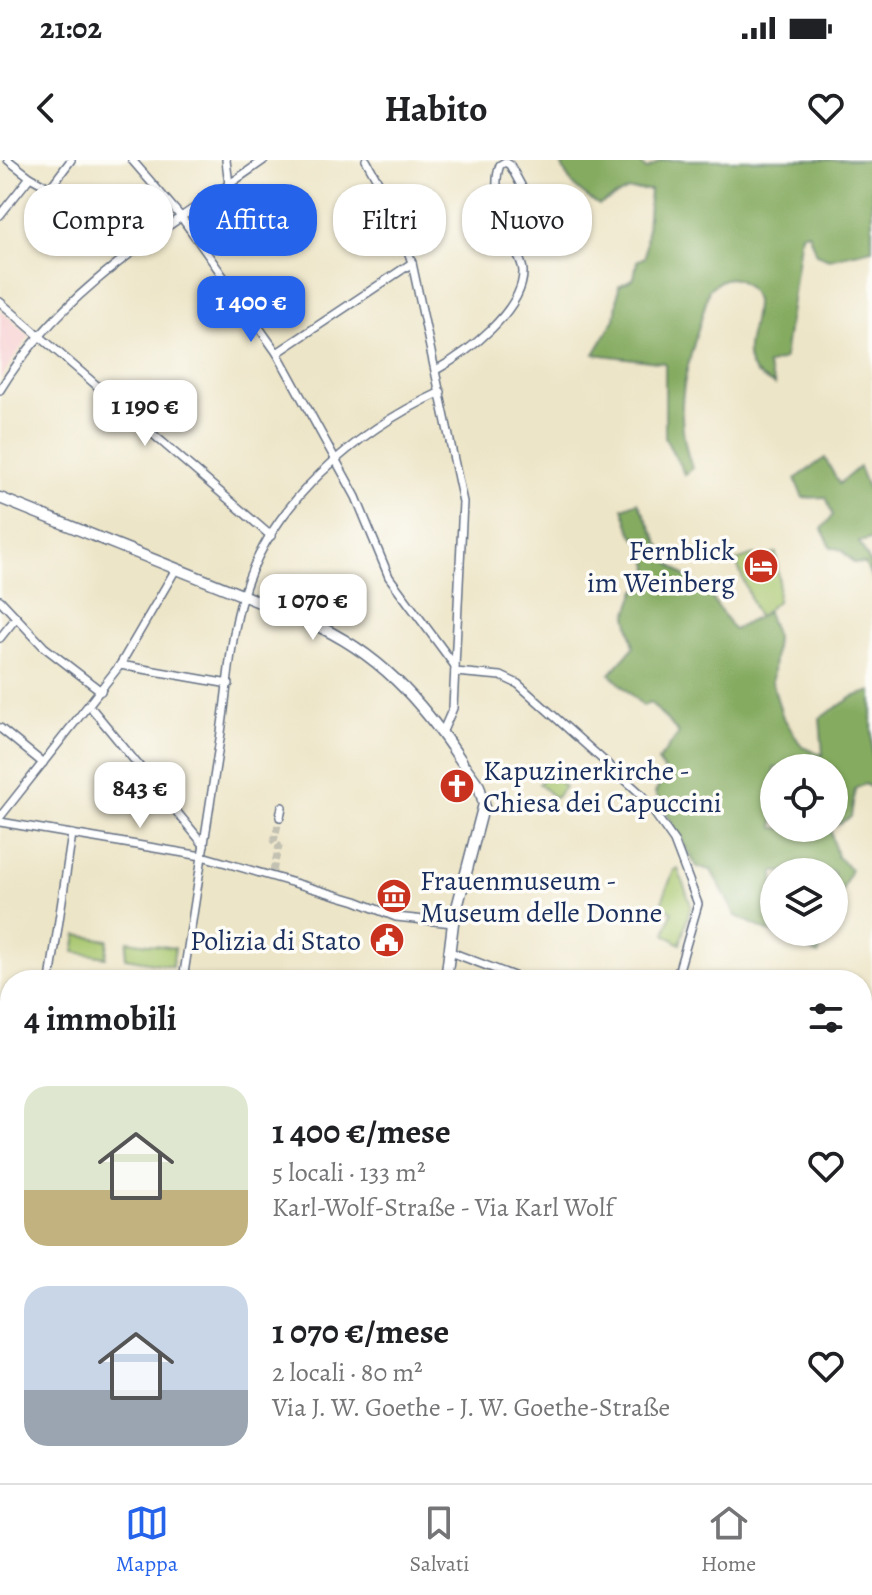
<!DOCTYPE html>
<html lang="it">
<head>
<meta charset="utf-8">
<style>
	:root { --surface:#fff; --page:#f6f6f6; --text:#202124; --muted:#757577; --line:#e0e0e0; --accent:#2563eb }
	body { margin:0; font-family:Alegreya,serif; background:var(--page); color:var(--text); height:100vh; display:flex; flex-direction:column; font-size:30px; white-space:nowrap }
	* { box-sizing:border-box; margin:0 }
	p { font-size:26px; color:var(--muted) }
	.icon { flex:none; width:44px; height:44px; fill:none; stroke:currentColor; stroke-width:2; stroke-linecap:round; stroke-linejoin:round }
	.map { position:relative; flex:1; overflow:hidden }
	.details { position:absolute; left:0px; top:810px; width:872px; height:514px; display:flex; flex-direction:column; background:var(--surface); border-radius:32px 32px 0 0; box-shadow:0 2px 6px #0004 }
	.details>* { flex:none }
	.hud { position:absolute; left:24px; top:24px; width:824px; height:72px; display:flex; gap:16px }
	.tools { position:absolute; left:760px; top:594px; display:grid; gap:16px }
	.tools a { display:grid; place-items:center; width:88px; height:88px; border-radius:50%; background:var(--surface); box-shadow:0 2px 6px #0004; font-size:40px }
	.price { position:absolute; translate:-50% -68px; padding:0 18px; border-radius:16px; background:#fff; color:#222; font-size:26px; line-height:52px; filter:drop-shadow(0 2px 4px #0008) }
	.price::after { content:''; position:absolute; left:50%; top:48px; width:24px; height:18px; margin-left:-12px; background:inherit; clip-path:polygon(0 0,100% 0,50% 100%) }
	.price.selected { background:var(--accent); color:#fff }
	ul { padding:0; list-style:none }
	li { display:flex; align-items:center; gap:24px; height:200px; padding:0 24px }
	li span { display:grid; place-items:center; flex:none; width:224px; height:160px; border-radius:24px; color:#555 }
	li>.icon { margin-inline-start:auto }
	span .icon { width:96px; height:96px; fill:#fffc; stroke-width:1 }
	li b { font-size:34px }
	h2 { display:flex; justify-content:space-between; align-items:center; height:96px; padding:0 24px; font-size:34px }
	.pill { padding:0 28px; border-radius:32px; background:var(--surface); box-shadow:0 2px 6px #0004; font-size:28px; line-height:72px }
	.pill.selected { background:var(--accent); color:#fff }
	.status { display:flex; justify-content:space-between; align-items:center; height:56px; padding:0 40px; background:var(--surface); direction:ltr }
	.status svg { height:22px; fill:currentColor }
	header { display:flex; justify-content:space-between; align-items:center; height:104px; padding:0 24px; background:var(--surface); font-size:36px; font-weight:700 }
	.tab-bar { display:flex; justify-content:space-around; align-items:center; height:112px; border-top:2px solid var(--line); background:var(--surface); font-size:22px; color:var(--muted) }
	.tab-bar a { display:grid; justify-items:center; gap:4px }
	.tab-bar .selected { color:var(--accent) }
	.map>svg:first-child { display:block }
</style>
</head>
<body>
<div class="status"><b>21:02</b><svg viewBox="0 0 49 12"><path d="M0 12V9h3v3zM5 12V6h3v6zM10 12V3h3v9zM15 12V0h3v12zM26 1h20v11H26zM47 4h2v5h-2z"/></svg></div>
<header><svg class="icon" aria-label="back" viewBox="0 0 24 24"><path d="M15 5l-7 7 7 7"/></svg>Habito<svg class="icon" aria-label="heart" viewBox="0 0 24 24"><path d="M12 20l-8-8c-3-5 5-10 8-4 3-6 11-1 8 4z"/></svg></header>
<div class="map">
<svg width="872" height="1323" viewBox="0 0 872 1323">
	<rect width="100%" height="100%" fill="#fdfcf7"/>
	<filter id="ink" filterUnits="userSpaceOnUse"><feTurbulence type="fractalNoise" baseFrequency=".0125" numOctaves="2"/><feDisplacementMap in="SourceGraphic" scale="16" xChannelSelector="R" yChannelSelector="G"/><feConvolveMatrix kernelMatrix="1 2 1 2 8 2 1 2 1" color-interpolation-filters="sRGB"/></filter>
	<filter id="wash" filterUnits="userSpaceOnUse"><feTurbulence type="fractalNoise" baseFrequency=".006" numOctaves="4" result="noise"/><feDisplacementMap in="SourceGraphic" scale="32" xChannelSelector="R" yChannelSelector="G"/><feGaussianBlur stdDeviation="1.8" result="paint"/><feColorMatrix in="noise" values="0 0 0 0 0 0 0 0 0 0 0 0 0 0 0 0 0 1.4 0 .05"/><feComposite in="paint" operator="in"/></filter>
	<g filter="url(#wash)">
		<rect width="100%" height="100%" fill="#ede5c7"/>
		<polygon fill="#f7cfd2" points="0,150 29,176 0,219"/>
		<g fill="#a7c66d" stroke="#617a66" stroke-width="2">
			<polygon points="776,393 779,419 777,441 758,458 736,401 754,395 760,400"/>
			<polygon points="549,613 565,627 555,638 539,624"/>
			<polygon points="678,709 691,745 680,784 665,774 672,751 661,744 674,710"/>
			<polygon points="77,775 108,780 106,797 74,792"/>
			<polygon points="128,781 175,788 172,806 125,798"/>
			<polygon points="862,1198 872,1202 872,1249 862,1240"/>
			<polygon points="862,1274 872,1285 872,1323 813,1323 818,1314 862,1314"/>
			<polygon points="461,1314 480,1314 484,1323 431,1323 434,1319 461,1320"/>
			<polygon points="496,1314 541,1314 540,1323 490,1323"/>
			<polygon points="553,1314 595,1316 593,1323 553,1323"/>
		</g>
		<g fill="#85ab60" stroke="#506d5f" stroke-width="2">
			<path d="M 561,0 L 638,0 L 646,10 L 662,0 L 872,0 L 872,89 L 829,99 L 816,94 L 808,72 L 801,74 L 784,199 L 767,205 L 775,225 C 730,205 754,180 755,144 C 756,131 739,115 725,119 C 720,120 713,126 709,129 C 694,195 667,238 692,308 L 685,315 L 665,278 L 665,203 L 594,194 L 615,159 L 619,126 L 634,118 L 637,101 L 645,97 L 650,30 L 628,30 L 599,45 C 582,34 564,21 561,0 Z"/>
			<polygon points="825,298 839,324 859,307 872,339 872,379 859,382 872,406 872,418 865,404 854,403 842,390 831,387 822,369 833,355 826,337 803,338 795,319"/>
			<polygon points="638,342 669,403 711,437 734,470 767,452 776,477 772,522 782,555 802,587 823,595 820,558 853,537 872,531 872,628 864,624 855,629 851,657 834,666 834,608 774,608 774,668 830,668 837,697 851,709 834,753 834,712 774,712 774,772 827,772 818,795 736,756 711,710 697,707 655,633 666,613 658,601 679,573 650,542 643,546 610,514 634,487 627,455 636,430 653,422 645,390 631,372 623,348"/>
		</g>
		<g fill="#88b7f3" stroke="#5273a8" stroke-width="2">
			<polygon points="10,1139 10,1181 0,1183 0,1140"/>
			<polygon points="862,1144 872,1149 872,1202 862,1198"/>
		</g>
	</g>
	<g filter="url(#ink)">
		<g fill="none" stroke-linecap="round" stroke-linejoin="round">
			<polyline stroke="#c3c1b2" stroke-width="7" stroke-dasharray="7 3.5" stroke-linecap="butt" points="273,711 279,686 274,681 280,657"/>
			<defs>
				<g id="street">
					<polyline points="8,0 30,17"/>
					<polyline points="132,0 182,58 277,193 356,337 389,417 455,506"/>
					<polyline points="226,0 229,25"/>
					<polyline points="366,0 396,54 412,103 463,342 453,548 442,573"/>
					<polyline points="0,55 30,17 50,28 71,0"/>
					<polyline points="0,142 271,376"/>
					<polyline points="277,193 412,103"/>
					<path d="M 436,210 C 467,193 524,150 523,111 C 522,98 513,89 509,78 C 501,59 492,25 500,5 L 505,2 L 510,5 L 530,42 L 558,61"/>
					<path d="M 0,230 C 63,126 167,69 264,0"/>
					<polyline points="0,440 44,487 101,531"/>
					<polyline points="0,478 16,458"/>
					<polyline points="120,505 229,524"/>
					<polyline points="455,512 501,516 518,524 641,634 674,681 698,744 676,820"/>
					<polyline points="93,550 204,685"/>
					<polyline points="0,568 43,603"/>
					<polyline points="0,657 120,505 176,409"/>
					<polyline points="280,657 282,647"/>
					<polyline points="0,662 202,696 356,741 396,757 453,763"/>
					<polyline points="448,791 524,820"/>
					<polyline points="50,820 72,674"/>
					<path d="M 183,820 C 195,740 208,660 220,579 C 227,536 230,476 243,435 C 271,342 356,271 441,232"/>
					<polyline points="0,894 10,896"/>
					<polyline points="862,937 872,940"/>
					<polyline points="0,1022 10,1021"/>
					<polyline points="862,1063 872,1069"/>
					<polyline points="0,1133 10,1073"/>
					<polyline points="862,1137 872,1118"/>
					<polyline points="862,1139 872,1144"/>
					<polyline points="0,1188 10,1186"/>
					<polyline points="137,1314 137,1323"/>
					<polyline points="722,1314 737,1323"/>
					<polyline points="38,1323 45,1314"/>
					<polyline points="262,1323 273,1314"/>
					<polyline points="604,1323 606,1314"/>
					<polyline points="810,1323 815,1314"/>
				</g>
				<g id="secondary">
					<path d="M 0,338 L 309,462 C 378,492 421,540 462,602"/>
					<polyline points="446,820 453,763 484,644 479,626 466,608"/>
				</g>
				<g id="primary">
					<polyline points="862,1249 872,1259"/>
					<polyline points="367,1323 370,1314"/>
					<polyline points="740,1323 746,1314"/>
				</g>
			</defs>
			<use href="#street" stroke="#646f83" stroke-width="10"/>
			<use href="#secondary" stroke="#646f83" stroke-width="13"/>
			<use href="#primary" stroke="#646f83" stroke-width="15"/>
			<use href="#street" stroke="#fff" stroke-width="7"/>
			<use href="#secondary" stroke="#fff" stroke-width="10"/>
			<use href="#primary" stroke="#fff" stroke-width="12"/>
		</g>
	</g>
	<defs>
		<symbol id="hotel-disc" viewBox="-11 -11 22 22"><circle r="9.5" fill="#c8321e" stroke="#fdfcf7"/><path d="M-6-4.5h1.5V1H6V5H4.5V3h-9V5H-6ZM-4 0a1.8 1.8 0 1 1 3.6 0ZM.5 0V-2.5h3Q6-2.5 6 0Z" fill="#fff"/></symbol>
		<symbol id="church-disc" viewBox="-11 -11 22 22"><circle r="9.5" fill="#c8321e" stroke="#fdfcf7"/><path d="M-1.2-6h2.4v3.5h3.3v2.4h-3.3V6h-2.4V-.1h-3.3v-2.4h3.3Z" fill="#fff"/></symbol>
		<symbol id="museum-disc" viewBox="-11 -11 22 22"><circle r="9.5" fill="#c8321e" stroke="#fdfcf7"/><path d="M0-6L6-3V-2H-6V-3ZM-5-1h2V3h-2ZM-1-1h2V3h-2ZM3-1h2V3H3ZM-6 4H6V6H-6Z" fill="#fff"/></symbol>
		<symbol id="civic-disc" viewBox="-11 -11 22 22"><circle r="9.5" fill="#c8321e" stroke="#fdfcf7"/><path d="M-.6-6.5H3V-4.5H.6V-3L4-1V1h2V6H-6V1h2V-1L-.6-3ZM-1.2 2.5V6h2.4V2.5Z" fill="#fff"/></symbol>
	</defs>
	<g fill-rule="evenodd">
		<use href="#hotel-disc" x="741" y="386" width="40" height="40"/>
		<use href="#church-disc" x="437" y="606" width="40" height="40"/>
		<use href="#museum-disc" x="374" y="716" width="40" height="40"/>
		<use href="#civic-disc" x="367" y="760" width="40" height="40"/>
	</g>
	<g text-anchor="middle" stroke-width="7" stroke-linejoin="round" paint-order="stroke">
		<g font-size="28" fill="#1b2f5e" stroke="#fdfcf7" text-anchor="end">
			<text x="735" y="400">Fernblick<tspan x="735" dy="32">im Weinberg</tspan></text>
			<text x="483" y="620" text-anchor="start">Kapuzinerkirche -<tspan x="483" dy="32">Chiesa dei Capuccini</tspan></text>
			<text x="420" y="730" text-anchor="start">Frauenmuseum -<tspan x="420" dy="32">Museum delle Donne</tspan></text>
			<text x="361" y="790">Polizia di Stato</text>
		</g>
	</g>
</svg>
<div class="tools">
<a><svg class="icon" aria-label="locate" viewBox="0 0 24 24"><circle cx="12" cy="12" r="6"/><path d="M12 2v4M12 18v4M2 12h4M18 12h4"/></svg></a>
<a><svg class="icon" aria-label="layers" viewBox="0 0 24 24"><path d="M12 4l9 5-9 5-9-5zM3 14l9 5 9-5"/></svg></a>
</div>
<b class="price selected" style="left:251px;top:184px">1 400 €</b>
<b class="price" style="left:145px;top:288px">1 190 €</b>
<b class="price" style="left:313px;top:482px">1 070 €</b>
<b class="price" style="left:140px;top:670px">843 €</b>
<div class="hud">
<a class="pill">Compra</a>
<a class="pill selected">Affitta</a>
<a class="pill">Filtri</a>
<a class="pill">Nuovo</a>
</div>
<section class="details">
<h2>4 immobili<svg class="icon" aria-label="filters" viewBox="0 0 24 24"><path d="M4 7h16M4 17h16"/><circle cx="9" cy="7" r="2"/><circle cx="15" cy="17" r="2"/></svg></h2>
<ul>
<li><span style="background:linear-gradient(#dfe7d0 65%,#c2b280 0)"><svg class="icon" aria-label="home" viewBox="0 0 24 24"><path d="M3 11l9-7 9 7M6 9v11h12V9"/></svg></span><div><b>1 400 €/mese</b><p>5 locali · 133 m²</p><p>Karl-Wolf-Straße - Via Karl Wolf</p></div><svg class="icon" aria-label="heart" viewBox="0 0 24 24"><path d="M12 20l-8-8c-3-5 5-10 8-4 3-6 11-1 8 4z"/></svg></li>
<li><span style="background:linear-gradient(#c9d6e8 65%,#9aa5b1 0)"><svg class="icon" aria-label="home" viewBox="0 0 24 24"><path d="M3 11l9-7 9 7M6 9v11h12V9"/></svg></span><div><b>1 070 €/mese</b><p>2 locali · 80 m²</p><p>Via J. W. Goethe - J. W. Goethe-Straße</p></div><svg class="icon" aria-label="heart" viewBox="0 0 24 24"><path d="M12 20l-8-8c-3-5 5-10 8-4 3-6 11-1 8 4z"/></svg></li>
</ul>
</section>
</div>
<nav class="tab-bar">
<a class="selected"><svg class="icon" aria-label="map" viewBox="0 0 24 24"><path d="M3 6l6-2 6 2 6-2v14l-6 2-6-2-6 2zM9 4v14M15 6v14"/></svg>Mappa</a>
<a><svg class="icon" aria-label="saved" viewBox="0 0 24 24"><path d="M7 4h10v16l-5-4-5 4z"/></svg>Salvati</a>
<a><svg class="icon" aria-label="home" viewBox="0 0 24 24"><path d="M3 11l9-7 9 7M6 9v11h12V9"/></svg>Home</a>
</nav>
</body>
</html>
